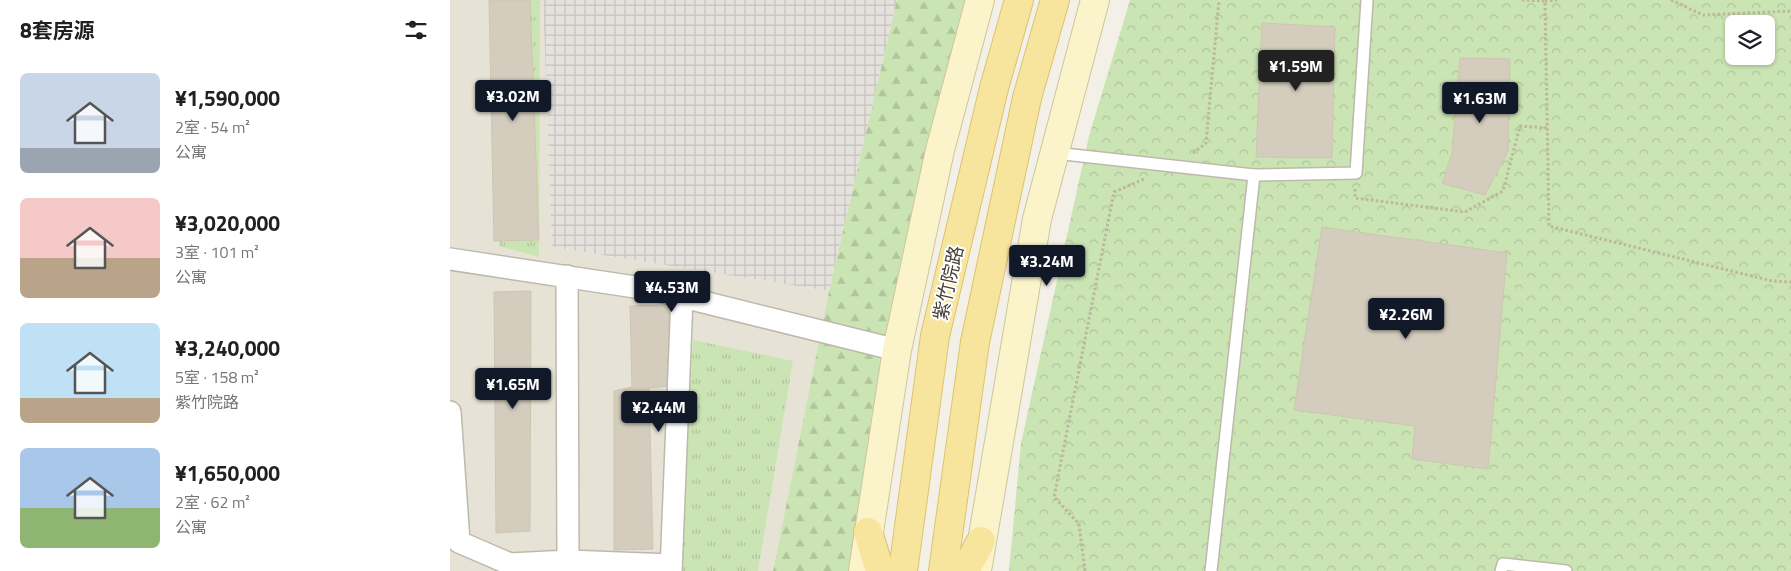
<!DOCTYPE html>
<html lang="zh">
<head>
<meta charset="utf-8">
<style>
	:root { --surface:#fff; --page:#f6f6f6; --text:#202124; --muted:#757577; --accent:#111827 }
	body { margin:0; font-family:"Titillium Web","Noto Sans SC",sans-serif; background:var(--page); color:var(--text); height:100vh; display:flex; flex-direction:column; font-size:19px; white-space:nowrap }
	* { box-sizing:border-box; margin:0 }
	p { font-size:16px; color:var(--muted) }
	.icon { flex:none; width:28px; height:28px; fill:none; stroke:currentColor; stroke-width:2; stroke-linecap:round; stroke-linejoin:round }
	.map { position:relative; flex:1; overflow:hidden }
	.side { display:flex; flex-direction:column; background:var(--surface); width:450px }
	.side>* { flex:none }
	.fabs { position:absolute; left:1275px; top:15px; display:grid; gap:10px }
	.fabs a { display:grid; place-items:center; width:50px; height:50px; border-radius:8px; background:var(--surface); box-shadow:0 1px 4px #0004; font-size:25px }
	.price { position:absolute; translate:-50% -42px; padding:0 11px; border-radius:5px; background:var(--accent); color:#fff; font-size:16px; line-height:32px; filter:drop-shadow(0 1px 2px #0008) }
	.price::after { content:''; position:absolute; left:50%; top:30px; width:15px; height:11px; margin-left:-8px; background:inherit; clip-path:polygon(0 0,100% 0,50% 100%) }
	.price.active { background:#222; color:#fff }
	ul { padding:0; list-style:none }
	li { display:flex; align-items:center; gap:15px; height:125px; padding:0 20px }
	li span { display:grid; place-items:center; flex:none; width:140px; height:100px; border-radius:8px; color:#555 }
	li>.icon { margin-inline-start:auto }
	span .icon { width:60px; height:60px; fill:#fffc; stroke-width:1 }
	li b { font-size:21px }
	h2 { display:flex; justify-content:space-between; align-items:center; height:60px; padding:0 20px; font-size:21px }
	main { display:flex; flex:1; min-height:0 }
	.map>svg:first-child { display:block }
</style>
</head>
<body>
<main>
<section class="side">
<h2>8套房源<svg class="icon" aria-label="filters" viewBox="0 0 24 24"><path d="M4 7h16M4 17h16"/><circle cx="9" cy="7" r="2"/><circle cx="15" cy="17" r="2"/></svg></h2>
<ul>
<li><span style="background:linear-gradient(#c9d6e8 75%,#9aa5b1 0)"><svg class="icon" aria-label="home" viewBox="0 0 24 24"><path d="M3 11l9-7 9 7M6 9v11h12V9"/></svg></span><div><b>¥1,590,000</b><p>2室 · 54 m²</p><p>公寓</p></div></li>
<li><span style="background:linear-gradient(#f6c9c9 60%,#b9a48a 0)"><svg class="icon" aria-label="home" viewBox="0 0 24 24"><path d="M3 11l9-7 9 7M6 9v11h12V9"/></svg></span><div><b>¥3,020,000</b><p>3室 · 101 m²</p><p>公寓</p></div></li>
<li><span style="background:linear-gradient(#bfe0f5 75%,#b9a48a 0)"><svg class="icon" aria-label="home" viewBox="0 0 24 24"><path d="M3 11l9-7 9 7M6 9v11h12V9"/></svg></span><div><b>¥3,240,000</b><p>5室 · 158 m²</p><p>紫竹院路</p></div></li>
<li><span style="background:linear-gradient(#a9c7e8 60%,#8fb573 0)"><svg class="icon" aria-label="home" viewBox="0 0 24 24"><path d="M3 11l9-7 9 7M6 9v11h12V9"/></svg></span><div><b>¥1,650,000</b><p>2室 · 62 m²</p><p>公寓</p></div></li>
</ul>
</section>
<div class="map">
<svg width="1341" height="571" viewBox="0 0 1341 571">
	<defs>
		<pattern id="industrial-grid" width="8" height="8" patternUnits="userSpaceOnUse" patternTransform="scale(1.25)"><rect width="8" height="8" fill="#e5e2dd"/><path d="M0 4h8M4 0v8" fill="none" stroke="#c6c3be"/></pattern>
		<pattern id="grass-tufts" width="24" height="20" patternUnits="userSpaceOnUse" patternTransform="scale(1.25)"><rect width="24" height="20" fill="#cae4b4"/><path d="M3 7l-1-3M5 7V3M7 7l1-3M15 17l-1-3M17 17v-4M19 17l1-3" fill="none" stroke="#afc59b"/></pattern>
		<pattern id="forest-firs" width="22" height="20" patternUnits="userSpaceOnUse" patternTransform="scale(1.25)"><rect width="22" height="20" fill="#cae4b4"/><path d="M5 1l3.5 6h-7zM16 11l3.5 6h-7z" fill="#afc59b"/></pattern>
		<pattern id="park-crowns" width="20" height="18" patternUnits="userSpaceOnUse" patternTransform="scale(1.25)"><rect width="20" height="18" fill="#cae4b4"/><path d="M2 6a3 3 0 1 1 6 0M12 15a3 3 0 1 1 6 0" fill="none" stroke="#afc59b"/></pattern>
	</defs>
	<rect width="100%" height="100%" fill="#f3f0e8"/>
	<polygon fill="#e6e3d6" points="0,0 93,0 102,247 379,291 323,571 0,571"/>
	<polygon fill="url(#industrial-grid)" points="93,0 447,0 379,291 102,247"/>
	<g fill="url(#grass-tufts)">
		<polygon points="44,0 90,0 89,257 49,246"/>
		<polygon points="243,340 343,361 308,571 230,571"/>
	</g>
	<polygon fill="url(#forest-firs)" points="447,0 517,0 409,571 323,571 379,291"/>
	<path fill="url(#park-crowns)" fill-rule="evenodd" d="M 680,0 L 1341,0 L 1341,571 L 559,571 L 571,443 L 639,136 ZM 1284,24 L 1316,24 L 1316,56 L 1284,56 Z"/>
	<g fill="#d4cdbe" stroke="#cec5b2">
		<polygon points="39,0 80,0 89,240 44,241"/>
		<polygon points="812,23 885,27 882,158 806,157"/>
		<polygon points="1010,58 1060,59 1058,151 1035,195 992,183 1002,154"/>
		<polygon points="872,227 1057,253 1038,469 962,459 965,426 844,410"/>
		<polygon points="81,291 80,531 46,533 44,292"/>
		<polygon points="219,305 219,386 199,388 203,549 164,550 164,391 182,387 180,306"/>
	</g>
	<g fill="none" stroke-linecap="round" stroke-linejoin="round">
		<defs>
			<g id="lane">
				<polyline points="605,153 804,175 906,173 917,0"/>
				<polyline points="761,571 804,175"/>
				<polyline points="1051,571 1053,564 1116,571"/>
			</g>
			<g id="street">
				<polyline points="0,259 205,290 447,350"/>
				<polyline points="0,412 9,542 60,564"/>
				<polyline points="118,561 221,565"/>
				<polyline points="60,571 60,564 118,561 117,276"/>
				<polyline points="221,571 232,297"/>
			</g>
			<g id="secondary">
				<polyline points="528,565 587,219 645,0"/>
				<polyline points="413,571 447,350 490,150 530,0"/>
			</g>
			<g id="primary">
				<polyline points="418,532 430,571"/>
				<polyline points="453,571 485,336 544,88 569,0"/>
				<polyline points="493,571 525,342 577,98 605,0"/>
				<polyline points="515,571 531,541"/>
			</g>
		</defs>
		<use href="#lane" stroke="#beb9ab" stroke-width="14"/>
		<use href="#street" stroke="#beb9ab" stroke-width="24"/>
		<use href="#secondary" stroke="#d0c59a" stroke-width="30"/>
		<use href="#primary" stroke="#dcc36d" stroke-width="30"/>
		<g stroke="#beb59d" stroke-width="3" stroke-dasharray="2.5 2.5" stroke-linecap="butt">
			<polyline points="1072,0 1095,1 1099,226 1322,281 1341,282"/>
			<polyline points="1221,0 1253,15 1341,11"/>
			<polyline points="1095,1 1107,0"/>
			<polyline points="743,153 756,143 769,0"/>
			<polyline points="905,189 905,198 1015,212 1053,191 1070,126 1097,128"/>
			<polyline points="635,571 629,524 604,497 664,192 694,179"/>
		</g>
		<use href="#lane" stroke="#fff" stroke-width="11"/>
		<use href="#street" stroke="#fff" stroke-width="21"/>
		<use href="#secondary" stroke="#fbf3ca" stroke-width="28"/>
		<use href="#primary" stroke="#f7e59d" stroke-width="28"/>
	</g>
	<g text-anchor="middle" stroke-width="4" stroke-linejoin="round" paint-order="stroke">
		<g font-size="19" fill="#464137" stroke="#fff">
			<text transform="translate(498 283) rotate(-77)" y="7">紫竹院路</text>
		</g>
	</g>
</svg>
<div class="fabs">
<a><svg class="icon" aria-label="layers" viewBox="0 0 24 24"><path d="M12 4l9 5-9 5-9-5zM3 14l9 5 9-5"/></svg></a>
</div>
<b class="price active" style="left:846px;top:92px">¥1.59M</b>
<b class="price" style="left:63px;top:122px">¥3.02M</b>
<b class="price" style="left:1030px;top:124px">¥1.63M</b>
<b class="price" style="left:597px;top:287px">¥3.24M</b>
<b class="price" style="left:222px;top:313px">¥4.53M</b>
<b class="price" style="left:956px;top:340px">¥2.26M</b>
<b class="price" style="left:63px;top:410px">¥1.65M</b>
<b class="price" style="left:209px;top:433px">¥2.44M</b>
</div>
</main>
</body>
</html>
